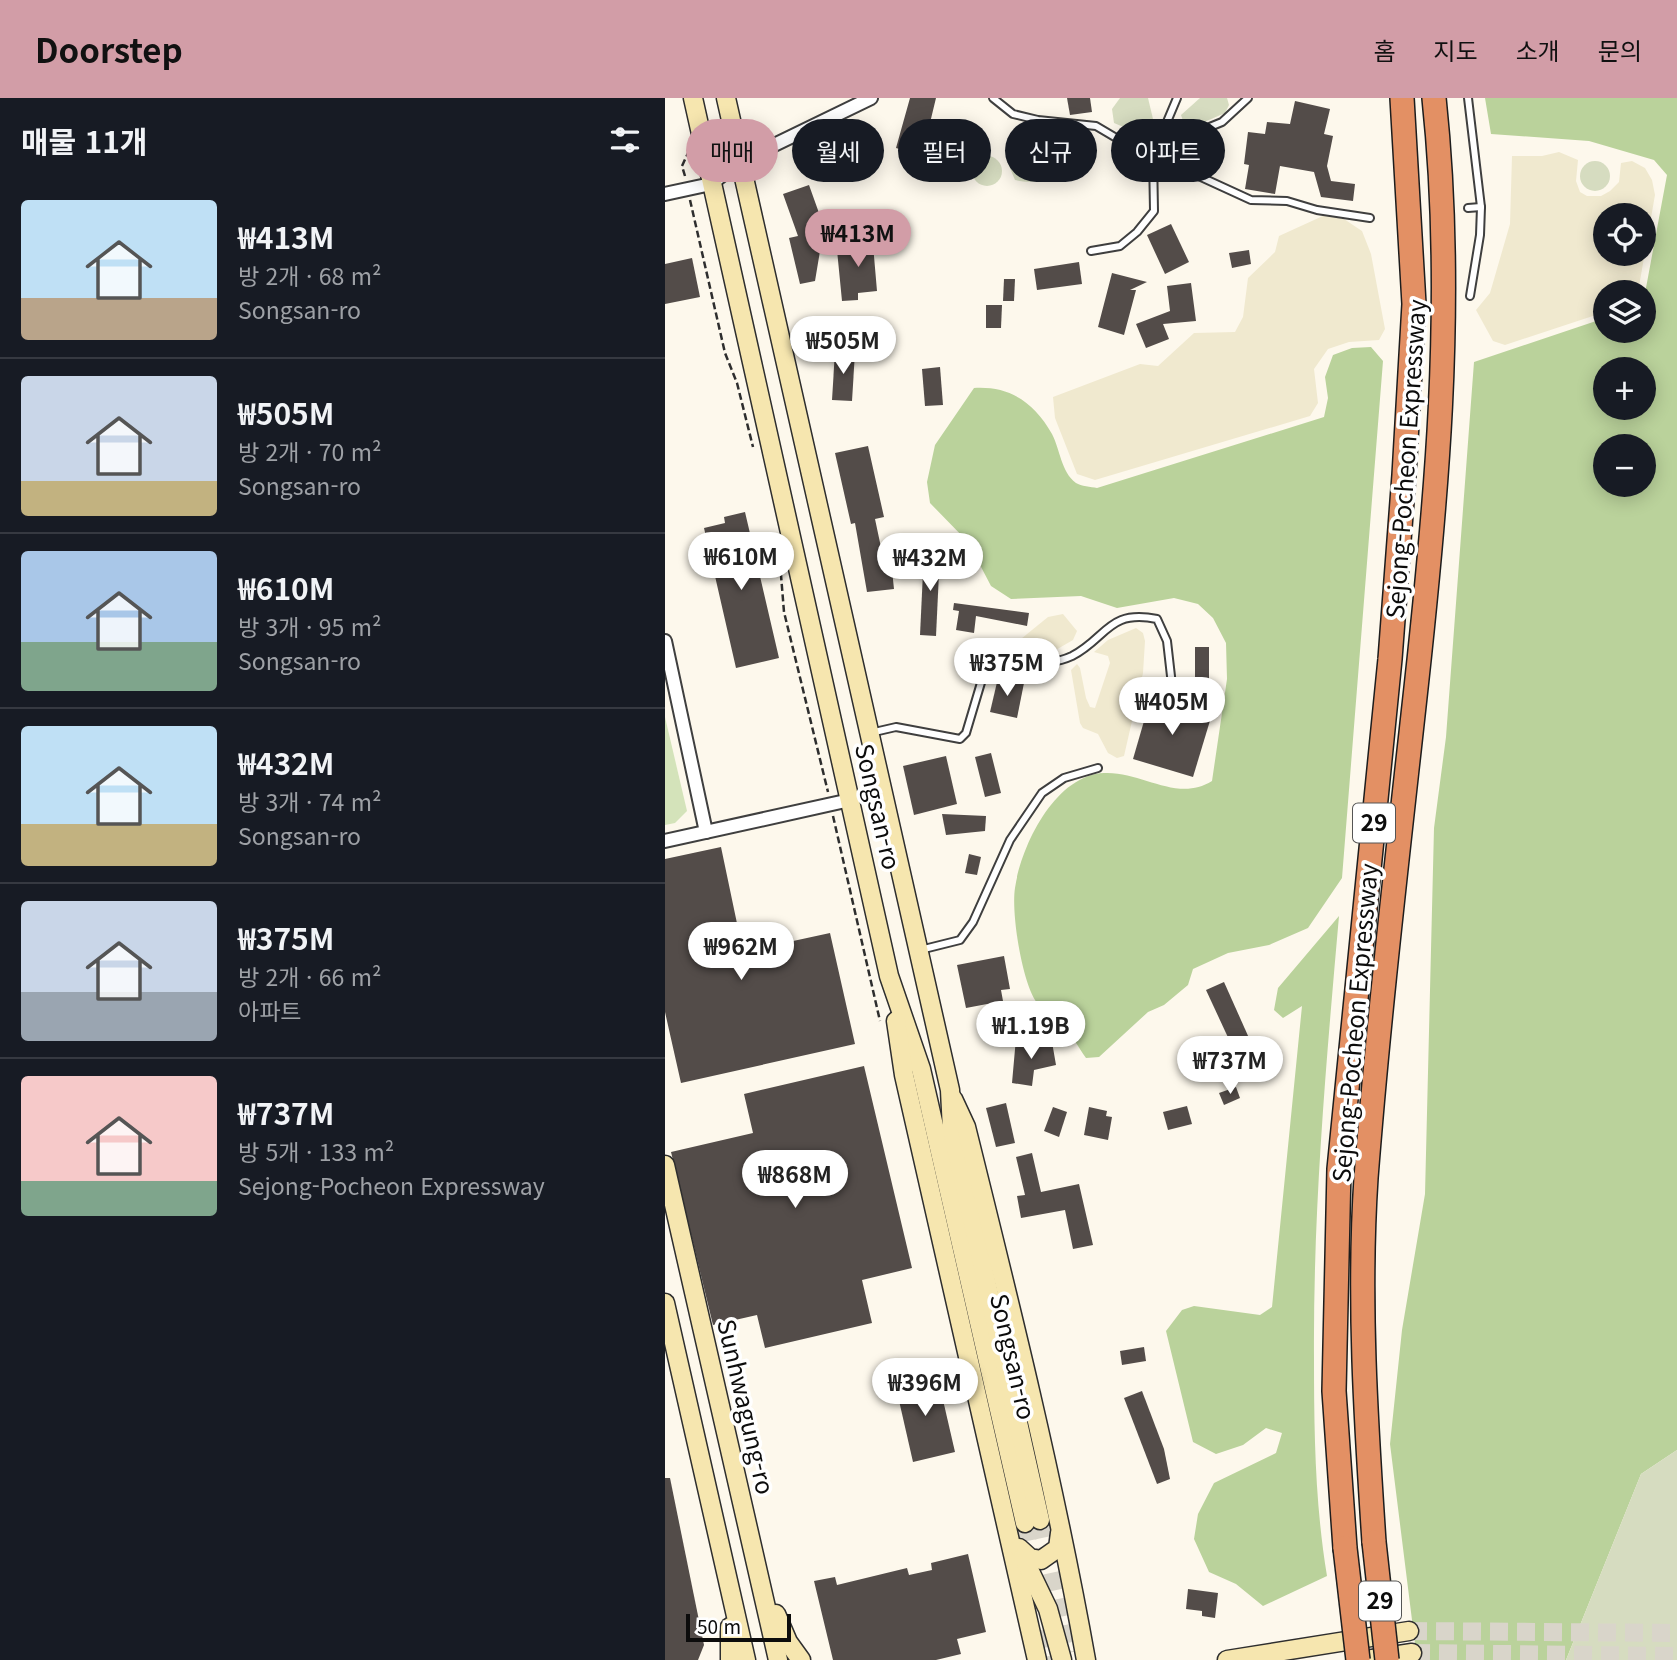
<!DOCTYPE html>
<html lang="ko">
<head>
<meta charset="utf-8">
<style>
	:root { --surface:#171b24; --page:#242831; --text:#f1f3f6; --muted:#9ea1a6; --line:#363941; --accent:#d29da7 }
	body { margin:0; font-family:Georgia,"Noto Sans KR",serif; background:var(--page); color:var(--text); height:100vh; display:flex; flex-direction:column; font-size:26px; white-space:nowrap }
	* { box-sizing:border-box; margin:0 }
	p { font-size:23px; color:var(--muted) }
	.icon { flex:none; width:38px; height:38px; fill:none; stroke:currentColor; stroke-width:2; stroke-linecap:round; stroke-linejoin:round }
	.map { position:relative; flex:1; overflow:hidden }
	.details { display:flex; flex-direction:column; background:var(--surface); width:665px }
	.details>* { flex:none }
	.hud { position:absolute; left:21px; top:21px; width:665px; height:63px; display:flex; gap:14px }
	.fabs { position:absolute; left:928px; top:105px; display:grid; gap:14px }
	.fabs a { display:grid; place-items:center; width:63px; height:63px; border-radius:50%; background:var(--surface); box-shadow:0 4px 18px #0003; font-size:35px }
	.scale { position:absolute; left:21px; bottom:18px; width:105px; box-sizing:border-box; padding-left:7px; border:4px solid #0c0c0c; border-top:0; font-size:19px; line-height:24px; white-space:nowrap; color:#0c0c0c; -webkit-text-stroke:5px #fff; paint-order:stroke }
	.price { position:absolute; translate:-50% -60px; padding:0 16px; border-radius:24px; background:#fff; color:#222; font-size:23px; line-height:46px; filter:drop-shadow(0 2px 4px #0008) }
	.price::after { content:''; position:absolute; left:50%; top:42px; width:21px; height:16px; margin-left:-10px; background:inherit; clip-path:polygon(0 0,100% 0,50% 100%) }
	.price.selected { background:var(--accent); color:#111 }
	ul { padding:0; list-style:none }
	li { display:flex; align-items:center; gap:21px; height:175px; padding:0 21px }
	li+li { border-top:2px solid var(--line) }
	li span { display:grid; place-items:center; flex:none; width:196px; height:140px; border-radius:7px; color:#555 }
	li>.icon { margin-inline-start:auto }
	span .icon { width:84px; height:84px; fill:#fffc; stroke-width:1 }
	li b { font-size:30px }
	h2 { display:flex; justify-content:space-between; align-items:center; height:84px; padding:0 21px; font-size:30px }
	.pill { padding:0 24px; border-radius:32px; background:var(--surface); box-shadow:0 4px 18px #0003; font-size:24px; line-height:63px }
	.pill.selected { background:var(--accent); color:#111 }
	header { display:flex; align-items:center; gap:42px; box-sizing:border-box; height:98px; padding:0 35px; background:var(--accent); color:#111 }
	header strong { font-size:33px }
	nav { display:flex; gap:38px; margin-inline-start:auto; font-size:24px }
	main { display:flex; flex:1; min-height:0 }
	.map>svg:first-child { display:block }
</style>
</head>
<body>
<header>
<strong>Doorstep</strong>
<nav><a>홈</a><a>지도</a><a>소개</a><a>문의</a></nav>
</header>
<main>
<section class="details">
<h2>매물 11개<svg class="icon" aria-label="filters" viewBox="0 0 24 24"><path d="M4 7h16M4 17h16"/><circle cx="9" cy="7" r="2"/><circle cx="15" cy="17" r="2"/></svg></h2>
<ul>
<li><span style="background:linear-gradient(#bfe0f5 70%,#b9a48a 0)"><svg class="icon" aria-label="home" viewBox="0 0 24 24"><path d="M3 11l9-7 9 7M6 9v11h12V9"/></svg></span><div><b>₩413M</b><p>방 2개 · 68 m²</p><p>Songsan-ro</p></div></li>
<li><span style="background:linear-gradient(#c9d6e8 75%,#c2b280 0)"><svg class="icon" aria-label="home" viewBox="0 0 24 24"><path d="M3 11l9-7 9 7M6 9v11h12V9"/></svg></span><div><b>₩505M</b><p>방 2개 · 70 m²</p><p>Songsan-ro</p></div></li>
<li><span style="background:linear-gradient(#a9c7e8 65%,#7fa58c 0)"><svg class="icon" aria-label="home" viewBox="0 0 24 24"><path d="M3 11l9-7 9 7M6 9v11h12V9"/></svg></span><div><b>₩610M</b><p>방 3개 · 95 m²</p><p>Songsan-ro</p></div></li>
<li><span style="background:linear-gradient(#bfe0f5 70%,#c2b280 0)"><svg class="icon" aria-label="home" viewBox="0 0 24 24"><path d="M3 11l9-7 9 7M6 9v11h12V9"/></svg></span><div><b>₩432M</b><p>방 3개 · 74 m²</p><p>Songsan-ro</p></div></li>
<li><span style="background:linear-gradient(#c9d6e8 65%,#9aa5b1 0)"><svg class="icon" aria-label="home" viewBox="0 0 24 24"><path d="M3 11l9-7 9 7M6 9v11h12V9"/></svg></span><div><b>₩375M</b><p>방 2개 · 66 m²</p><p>아파트</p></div></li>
<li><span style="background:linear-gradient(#f6c9c9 75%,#7fa58c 0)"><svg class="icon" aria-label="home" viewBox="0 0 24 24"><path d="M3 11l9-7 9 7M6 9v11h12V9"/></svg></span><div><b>₩737M</b><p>방 5개 · 133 m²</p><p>Sejong-Pocheon Expressway</p></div></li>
</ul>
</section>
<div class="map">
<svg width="1012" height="1562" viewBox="0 0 1012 1562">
	<rect width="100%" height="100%" fill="#fdf8ec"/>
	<g fill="#f0e9cf" fill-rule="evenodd">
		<path d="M 894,54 L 913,62 L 911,83 L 915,94 L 922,98 L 936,98 L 945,93 L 954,84 L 956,65 L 967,63 L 980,70 L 987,82 L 990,97 L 973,194 L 940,194 L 940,214 L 840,247 L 828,243 L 811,212 L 825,195 L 845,126 L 847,58 L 877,58 ZM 978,117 L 978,156 L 940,156 L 940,117 Z"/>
		<polygon points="660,117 679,121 697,133 706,156 720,231 714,242 684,244 663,251 649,271 653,305 645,318 430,382 412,376 390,320 388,299 475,266 493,268 529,235 570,234 578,219 583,180 610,154 614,138"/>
		<polygon points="398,516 412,533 408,542 389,553 340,554 383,519"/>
		<polygon points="471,530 478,535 480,543 478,575 459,658 452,660 443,655 433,636 418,630 415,625 406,572 412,566 415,570 421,600 425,609 430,610 445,565 443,558 429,554 443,542"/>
	</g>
	<polygon fill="#d4e3ba" points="0,619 22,713 10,725 0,727"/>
	<g fill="#bad29b" fill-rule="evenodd">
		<path d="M 820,0 L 1012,0 L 1012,1352 L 976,1376 L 901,1562 L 752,1562 L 725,1346 L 737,1232 L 760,1096 L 769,730 L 781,639 L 809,264 L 940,220 L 940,233 L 978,233 L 978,206 L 1002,77 L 989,62 L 924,43 L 826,36 ZM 940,271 L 978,271 L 978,310 L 940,310 ZM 940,348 L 978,348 L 978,387 L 940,387 Z"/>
		<path d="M 706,249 L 718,263 L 677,780 L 643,830 L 604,847 L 563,855 L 528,871 L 523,887 L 499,907 L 483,914 L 434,959 L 421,960 C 413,949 406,935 397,925 C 390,917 378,913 372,905 C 357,885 346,815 350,790 C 356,748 390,677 439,675 C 477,673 512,705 547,683 L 562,581 L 561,545 L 548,520 L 533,506 L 509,500 L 452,510 L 416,498 L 346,501 L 326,488 L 303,444 L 265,405 L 262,384 L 270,347 L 309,290 C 345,288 369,304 387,336 C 395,351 396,374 411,385 C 416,388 426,389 432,390 L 659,319 L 663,300 L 660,279 L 668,257 L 687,250 Z"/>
		<path d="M 674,818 C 661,966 648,1112 649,1260 C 649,1333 650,1406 662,1478 L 598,1508 L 571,1486 L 544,1474 L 529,1441 L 533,1416 L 549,1385 L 611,1355 L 617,1335 L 601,1330 L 578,1347 L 551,1356 L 528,1344 L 501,1233 L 517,1212 L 529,1208 L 595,1217 L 607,1209 L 637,908 L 618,920 L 609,912 L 613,890 Z"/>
	</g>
	<g fill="#d6dcc0">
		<polygon points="455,0 483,0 488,21 461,30 449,25 447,11"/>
		<polygon points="535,0 562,0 564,7 560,15 521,32 516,17"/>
		<path d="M 394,36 L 414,40 L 425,48 C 401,71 384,90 350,82 L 342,63 L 345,50 L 365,40 Z"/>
		<circle cx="322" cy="73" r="15"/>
		<circle cx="930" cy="78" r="15"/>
		<polygon points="1012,1352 1012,1562 901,1562 976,1376"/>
	</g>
	<g fill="#534c49">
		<polygon points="245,0 271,0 264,29 273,31 265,60 231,50"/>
		<polygon points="402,0 425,0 427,14 405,17"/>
		<polygon points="630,3 665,11 659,36 668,38 662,68 666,83 690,86 688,103 656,99 649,74 615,68 610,96 580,91 584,67 579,66 583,34 600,36 602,24 625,26"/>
		<polygon points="144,87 159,129 150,183 135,186 124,140 133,138 118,96"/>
		<polygon points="506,126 524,164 500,176 482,137"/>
		<polygon points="207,135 212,193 193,195 193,202 177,203 172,152 188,151 195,136"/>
		<polygon points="584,152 586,166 567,170 564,155"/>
		<polygon points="27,160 35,199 0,206 0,166"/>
		<polygon points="414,164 417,186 372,192 369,171"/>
		<polygon points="447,175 482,184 465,192 471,192 459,237 433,229"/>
		<polygon points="339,181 350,181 349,203 338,203"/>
		<polygon points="526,185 531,223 498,226 504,241 481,250 471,226 505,213 502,188"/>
		<polygon points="321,207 337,207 336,230 321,230"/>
		<polygon points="170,253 190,254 187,303 167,302"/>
		<polygon points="275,269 278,307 260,308 257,271"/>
		<polygon points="203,348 219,419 210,421 221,473 227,472 229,491 202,494 190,425 186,426 170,355"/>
		<polygon points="80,414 114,560 71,570 39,430 60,425 59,419"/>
		<polygon points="259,453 275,454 271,538 255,537"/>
		<polygon points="289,505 364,515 362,528 311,518 309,535 291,532 294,513 288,512"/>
		<polygon points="530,549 544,549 544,584 530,585"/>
		<polygon points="333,580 359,585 352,620 325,614"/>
		<polygon points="486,599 547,616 528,679 468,661"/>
		<polygon points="326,655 336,695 320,699 310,659"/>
		<polygon points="281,658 292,706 249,717 238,668"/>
		<polygon points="277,716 321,718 320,733 281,737"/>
		<polygon points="56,749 78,854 165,835 190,946 16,985 0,914 0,761"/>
		<polygon points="304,756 316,759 312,777 300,775"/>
		<polygon points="339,858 345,891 336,892 338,903 301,910 292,867"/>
		<polygon points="559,884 584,940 567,948 541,892"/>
		<polygon points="351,940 365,942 364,949 387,944 391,967 369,972 367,988 347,985"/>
		<polygon points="603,940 608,969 597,971 593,941"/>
		<polygon points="199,968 247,1170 197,1182 207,1225 100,1250 92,1217 48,1227 6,1054 88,1035 79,996"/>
		<polygon points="571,989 575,1000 559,1007 554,995"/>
		<polygon points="341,1005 350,1045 331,1049 321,1010"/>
		<polygon points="522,1008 527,1026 503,1032 498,1014"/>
		<polygon points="388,1009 402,1014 394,1039 379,1033"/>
		<polygon points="424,1009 442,1013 441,1018 447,1019 443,1042 419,1037"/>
		<polygon points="367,1055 376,1094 414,1086 428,1147 408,1151 400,1112 356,1120 352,1098 360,1097 351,1059"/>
		<polygon points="479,1249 481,1263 457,1267 455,1253"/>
		<polygon points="272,1276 290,1354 248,1364 230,1285"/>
		<polygon points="477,1293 499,1351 505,1381 492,1386 459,1300"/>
		<polygon points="0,1380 5,1380 39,1547 33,1562 0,1562"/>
		<polygon points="303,1456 321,1534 292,1541 296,1556 271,1562 168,1562 149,1483 170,1479 172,1487 242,1470 244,1477 267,1472 266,1465"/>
		<polygon points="523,1491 553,1495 550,1520 537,1518 537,1513 521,1511"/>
	</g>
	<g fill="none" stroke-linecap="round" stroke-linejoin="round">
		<g stroke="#d9d5ca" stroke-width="18" stroke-dasharray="18 9" stroke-linecap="butt">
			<polyline points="375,1422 403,1555"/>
			<polyline points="360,1425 369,1470"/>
			<polyline points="381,1531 387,1562"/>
			<polyline points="744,1533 1012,1535"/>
			<polyline points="747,1555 1012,1558"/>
		</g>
		<defs>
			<g id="lane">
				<polyline points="328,0 348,16 373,22 431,28 453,41 586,102 622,103 652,112 705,120"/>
				<polyline points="803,0 816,109 815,137 805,198"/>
				<polyline points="489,56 508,44 557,24 583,0"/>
				<polyline points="803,110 816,109"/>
				<polyline points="426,153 455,148 472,134 489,113 488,57 512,0"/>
				<path d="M 205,635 L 231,629 L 295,641 L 301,635 L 318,578 L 332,566 C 356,563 384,569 407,558 C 442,540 443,511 492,521 L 502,543 L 507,587"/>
				<polyline points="255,852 295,842 308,824 345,742 377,695 399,680 433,670"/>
			</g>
			<g id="street">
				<polyline points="0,96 46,86 74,64 206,0"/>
				<polyline points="0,543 41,734"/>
				<polyline points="0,743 185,702"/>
			</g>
			<g id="secondary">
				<polyline points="28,0 224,878 256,971 360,1425"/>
				<polyline points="61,0 285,992 287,1032 375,1422"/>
				<polyline points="231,923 239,977 372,1562"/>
				<path d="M 288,1001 L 301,1029 C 345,1206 389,1383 421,1562"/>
				<polyline points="0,1067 113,1562"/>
				<polyline points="0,1205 81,1562"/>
				<polyline points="354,1450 365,1460 376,1462 393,1450 395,1435"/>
				<polyline points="358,1459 383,1511 397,1562"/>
				<polyline points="111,1516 123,1544 136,1562"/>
				<polyline points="65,1529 65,1562"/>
				<polyline points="562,1562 744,1533"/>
				<polyline points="701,1562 747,1555"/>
			</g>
			<g id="highway">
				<path d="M 709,1444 C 701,1324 693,1201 701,1080 C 713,926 731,771 748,617 C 771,412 791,206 769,0"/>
				<polyline points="680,1450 669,1293 674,1071 725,561 739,377 749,206 737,0"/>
			</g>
		</defs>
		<use href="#lane" stroke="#3f3f3f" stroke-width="10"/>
		<use href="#street" stroke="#3f3f3f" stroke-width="16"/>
		<use href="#secondary" stroke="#2e2e2e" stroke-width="21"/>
		<use href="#highway" stroke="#1d1d1d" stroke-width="26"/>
		<g stroke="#2e2e2e" stroke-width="2.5" stroke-dasharray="7 3.5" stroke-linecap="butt">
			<polyline points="20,78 17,68 23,55"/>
			<polyline points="25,102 60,255 72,285 88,349"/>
			<polyline points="115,465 119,514 163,694"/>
			<polyline points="168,718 215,923"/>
		</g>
		<use href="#lane" stroke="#fff" stroke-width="6"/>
		<use href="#street" stroke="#fff" stroke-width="12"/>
		<use href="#secondary" stroke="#f6e6af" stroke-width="18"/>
		<use href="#highway" stroke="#e39064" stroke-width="23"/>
		<defs>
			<g id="highway-bridge">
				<polyline points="709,1444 722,1562"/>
				<polyline points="680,1450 693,1562"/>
			</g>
		</defs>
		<use href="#highway-bridge" stroke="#1d1d1d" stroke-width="26" stroke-linecap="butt"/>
		<use href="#highway-bridge" stroke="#e39064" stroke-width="23"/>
	</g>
	<g text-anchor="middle" stroke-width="7" stroke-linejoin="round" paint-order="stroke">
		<g fill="#fff" stroke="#555" stroke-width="2">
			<rect x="688" y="705.5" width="42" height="39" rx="5"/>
			<rect x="694" y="1483.5" width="42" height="39" rx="5"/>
		</g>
		<g font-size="23" font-weight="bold" fill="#0c0c0c">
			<text x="709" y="733">29</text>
			<text x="715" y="1511">29</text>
		</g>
		<g font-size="24" fill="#0c0c0c" stroke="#fff">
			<text transform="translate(742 361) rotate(-86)" y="8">Sejong-Pocheon Expressway</text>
			<text transform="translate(212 709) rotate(77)" y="8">Songsan-ro</text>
			<text transform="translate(691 925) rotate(-85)" y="8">Sejong-Pocheon Expressway</text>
			<text transform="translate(347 1259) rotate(77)" y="8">Songsan-ro</text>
			<text transform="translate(80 1309) rotate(77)" y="8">Sunhwagung-ro</text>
		</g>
	</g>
</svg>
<div class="fabs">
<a><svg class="icon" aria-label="locate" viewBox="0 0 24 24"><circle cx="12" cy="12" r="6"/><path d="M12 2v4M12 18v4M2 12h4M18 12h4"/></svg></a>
<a><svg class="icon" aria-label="layers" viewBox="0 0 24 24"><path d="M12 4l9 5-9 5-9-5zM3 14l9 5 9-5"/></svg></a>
<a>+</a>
<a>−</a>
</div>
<div class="scale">50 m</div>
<b class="price selected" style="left:193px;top:171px">₩413M</b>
<b class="price" style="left:178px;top:278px">₩505M</b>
<b class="price" style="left:76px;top:494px">₩610M</b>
<b class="price" style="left:265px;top:495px">₩432M</b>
<b class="price" style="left:342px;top:600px">₩375M</b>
<b class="price" style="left:507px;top:639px">₩405M</b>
<b class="price" style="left:76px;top:884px">₩962M</b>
<b class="price" style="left:366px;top:963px">₩1.19B</b>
<b class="price" style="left:565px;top:998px">₩737M</b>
<b class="price" style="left:130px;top:1112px">₩868M</b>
<b class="price" style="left:260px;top:1320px">₩396M</b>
<div class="hud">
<a class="pill selected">매매</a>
<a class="pill">월세</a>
<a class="pill">필터</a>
<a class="pill">신규</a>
<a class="pill">아파트</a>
</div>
</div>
</main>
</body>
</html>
